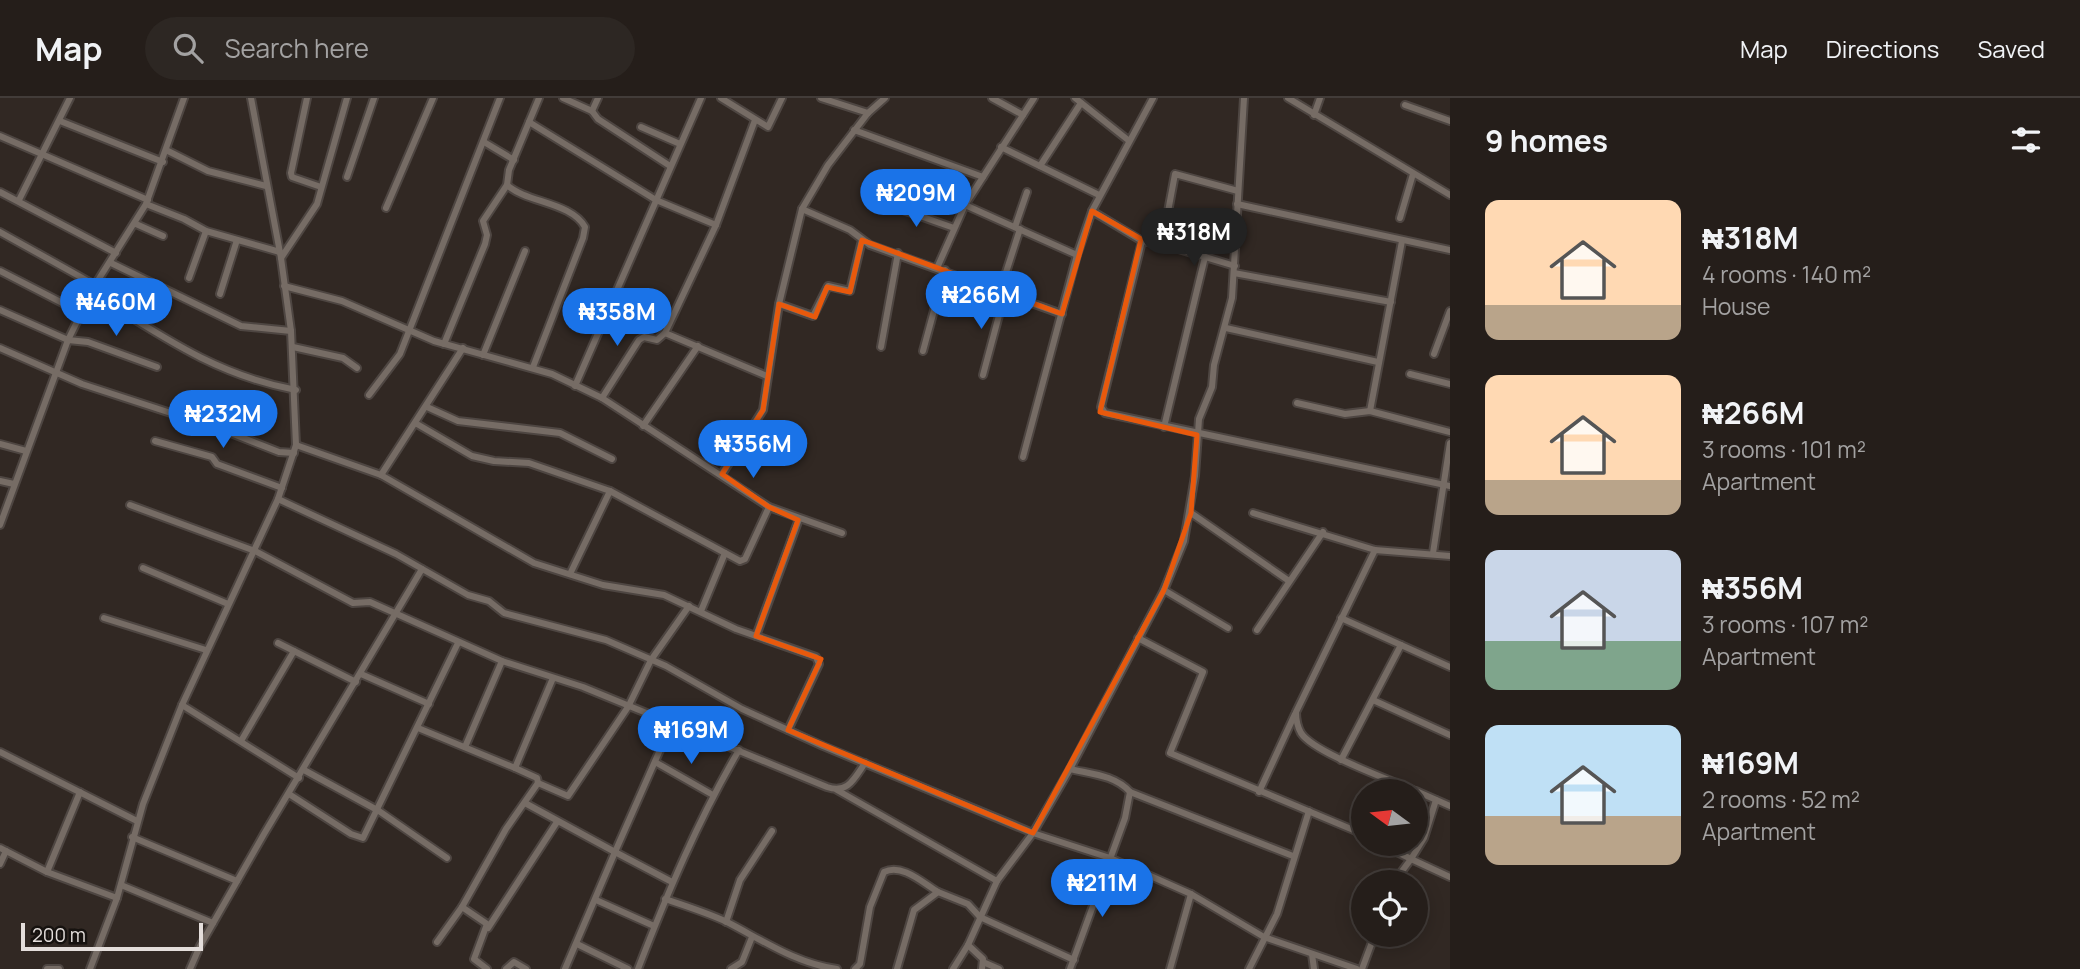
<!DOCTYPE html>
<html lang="en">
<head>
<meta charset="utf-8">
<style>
	:root { --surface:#251e1a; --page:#2d2723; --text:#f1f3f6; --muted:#a3a2a2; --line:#423c39; --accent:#1a73e8 }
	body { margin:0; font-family:Manrope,sans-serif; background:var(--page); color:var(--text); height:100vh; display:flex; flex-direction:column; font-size:26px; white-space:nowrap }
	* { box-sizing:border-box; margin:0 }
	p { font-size:23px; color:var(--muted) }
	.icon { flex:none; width:38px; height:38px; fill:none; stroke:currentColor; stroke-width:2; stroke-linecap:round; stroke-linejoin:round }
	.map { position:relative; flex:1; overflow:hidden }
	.side { display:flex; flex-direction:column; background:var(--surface); width:630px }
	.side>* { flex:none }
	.needle { width:46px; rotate:285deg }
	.controls { position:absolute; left:1351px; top:681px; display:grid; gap:14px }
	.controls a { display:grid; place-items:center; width:77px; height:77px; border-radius:50%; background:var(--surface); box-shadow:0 4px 18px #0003,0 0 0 2px var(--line); font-size:35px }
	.scale { position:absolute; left:21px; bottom:18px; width:182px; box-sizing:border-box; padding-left:7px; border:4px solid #e4dedb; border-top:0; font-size:19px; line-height:24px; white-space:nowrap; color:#e4dedb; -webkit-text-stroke:5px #16120f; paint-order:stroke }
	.price { position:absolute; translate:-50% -60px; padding:0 16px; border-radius:24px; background:var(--accent); color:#fff; font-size:23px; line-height:46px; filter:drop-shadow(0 2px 4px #0008) }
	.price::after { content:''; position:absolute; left:50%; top:42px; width:21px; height:16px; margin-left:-10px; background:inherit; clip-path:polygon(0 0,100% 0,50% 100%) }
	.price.selected { background:#222; color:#fff }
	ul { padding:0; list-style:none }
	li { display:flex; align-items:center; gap:21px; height:175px; padding:0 35px }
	li span { display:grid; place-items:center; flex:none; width:196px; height:140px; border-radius:14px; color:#555 }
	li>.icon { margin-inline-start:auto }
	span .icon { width:84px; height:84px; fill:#fffc; stroke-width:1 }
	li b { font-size:30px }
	h2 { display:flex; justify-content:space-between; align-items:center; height:84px; padding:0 35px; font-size:30px }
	header { display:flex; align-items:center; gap:42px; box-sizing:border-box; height:98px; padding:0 35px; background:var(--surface); border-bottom:2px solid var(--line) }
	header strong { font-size:33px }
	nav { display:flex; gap:38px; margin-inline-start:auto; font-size:24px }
	.search { width:490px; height:63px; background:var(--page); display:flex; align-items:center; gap:18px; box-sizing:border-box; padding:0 24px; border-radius:38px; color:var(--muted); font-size:26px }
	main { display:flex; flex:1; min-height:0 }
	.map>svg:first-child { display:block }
</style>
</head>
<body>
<header>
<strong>Map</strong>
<div class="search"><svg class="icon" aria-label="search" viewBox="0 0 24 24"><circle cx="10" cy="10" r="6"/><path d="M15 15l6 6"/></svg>Search here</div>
<nav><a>Map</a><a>Directions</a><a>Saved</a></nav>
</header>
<main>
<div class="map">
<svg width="1450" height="871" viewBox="0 0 1450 871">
	<rect width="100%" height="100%" fill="#312823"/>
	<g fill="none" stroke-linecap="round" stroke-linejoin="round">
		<defs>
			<g id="minor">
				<polyline points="307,0 291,75 292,79 321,89"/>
				<polyline points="563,0 592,13 598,21 670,68"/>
				<polyline points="721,0 768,29 782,0"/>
				<polyline points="821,0 868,15"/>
				<polyline points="992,0 1023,17"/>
				<polyline points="1075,0 1128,42"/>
				<polyline points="1288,0 1450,97"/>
				<polyline points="1405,7 1450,23"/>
				<polyline points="592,13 598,0"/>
				<polyline points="1314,17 1320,0"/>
				<polyline points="60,23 163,64"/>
				<polyline points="529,24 656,102 716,127"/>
				<polyline points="641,29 680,46"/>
				<polyline points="854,32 983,79"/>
				<polyline points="0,38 148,102"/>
				<polyline points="484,44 514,62"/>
				<polyline points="1001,49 1099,97"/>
				<polyline points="168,53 208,73 266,88"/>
				<polyline points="1040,68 1081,5"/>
				<polyline points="347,79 374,0"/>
				<path d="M 507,87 C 527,105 571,104 585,129 L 583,140 L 533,269"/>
				<polyline points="0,94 116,155"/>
				<polyline points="19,102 70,0"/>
				<polyline points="146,106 184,121 206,133 280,154"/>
				<polyline points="886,106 954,130"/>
				<polyline points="1237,106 1450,152"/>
				<polyline points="965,107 1077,157"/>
				<polyline points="386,110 433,0"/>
				<polyline points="802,111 850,132 870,147 1062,216"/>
				<polyline points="1092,113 1142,143 1101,309 1105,315 1450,388"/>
				<polyline points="1400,120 1413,76"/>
				<polyline points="136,126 163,138"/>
				<polyline points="1015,129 1027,94"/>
				<polyline points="0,134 95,187"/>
				<polyline points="1142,143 1162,146 1175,76 1238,93"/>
				<polyline points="1162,146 1235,168"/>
				<polyline points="281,160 317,106 347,0"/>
				<polyline points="111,165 241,228 291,233"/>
				<polyline points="937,170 965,107 1034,0"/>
				<polyline points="0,173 80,214"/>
				<polyline points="1234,175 1391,204"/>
				<polyline points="189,180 206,133"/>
				<polyline points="284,188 342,203 434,243 552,276 602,300 769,409 842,435"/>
				<polyline points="1000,193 1020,131"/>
				<path d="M 91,194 C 160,237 215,277 296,292"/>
				<polyline points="220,196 237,142"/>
				<polyline points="779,206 813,218 828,188 850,193 862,142"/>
				<polyline points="0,212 68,242 88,244 157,269"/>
				<polyline points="1226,230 1378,264"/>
				<polyline points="665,235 767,278"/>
				<polyline points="444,246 485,146 487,137 483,123 507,87 509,72 539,0"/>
				<polyline points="293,249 343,260 357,270"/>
				<polyline points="881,249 898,155"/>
				<polyline points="0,250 82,286 177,317"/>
				<polyline points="923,253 945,172"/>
				<polyline points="1434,256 1450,213"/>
				<polyline points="483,257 525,153"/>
				<polyline points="1410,276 1450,286"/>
				<polyline points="983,277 1005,195"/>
				<polyline points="575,288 701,0"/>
				<polyline points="369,297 400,256 500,0"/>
				<polyline points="602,300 639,242 644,239 657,242 665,235 716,127 755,22"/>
				<polyline points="1297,305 1345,316 1370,313 1450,334"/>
				<polyline points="427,309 458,323 560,335 612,361"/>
				<polyline points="1370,313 1402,143"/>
				<polyline points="417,326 472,358 494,363 529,365 610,393 740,463 745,461 769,409"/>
				<polyline points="643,328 698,248"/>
				<polyline points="1164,329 1205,159"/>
				<polyline points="218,330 279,354 294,355"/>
				<polyline points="155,343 212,359 217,366 282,390"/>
				<polyline points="0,346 26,353"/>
				<polyline points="296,347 381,377 534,465 603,487 664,497 736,531 816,559 819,566 788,632"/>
				<polyline points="1023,359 1077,157 1092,113 1153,0"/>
				<polyline points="722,376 763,312 779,206 802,111 828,67 868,15 885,0"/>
				<polyline points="381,377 463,250"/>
				<polyline points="0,383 14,386"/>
				<polyline points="278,401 396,456 468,497 489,503 504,515 606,542 666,568 742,611 823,648 1033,735 1110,760 1191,796 1264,839 1357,871"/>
				<path d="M 130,407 L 255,453 L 353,505 L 370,504 L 502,563 L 583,589 L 827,689 C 848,696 854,681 865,665"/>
				<polyline points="1191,415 1289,483"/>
				<polyline points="1253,415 1375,452 1450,458"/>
				<polyline points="0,427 68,242 95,187 146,106 184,0"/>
				<path d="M 1375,452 L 1296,614 C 1296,622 1297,628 1301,635 C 1314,655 1391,682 1415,693"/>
				<polyline points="1433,455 1450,345"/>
				<polyline points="143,470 228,506"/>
				<polyline points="570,476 610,393"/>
				<polyline points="1164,492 1228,530"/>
				<polyline points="701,513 725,455"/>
				<polyline points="104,520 206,552"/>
				<polyline points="1341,520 1450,569"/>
				<polyline points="1257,532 1323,434"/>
				<polyline points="756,538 799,421"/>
				<polyline points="1138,540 1203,574 1170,655 1363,736"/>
				<polyline points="278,545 356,584"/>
				<polyline points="361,576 429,606"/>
				<polyline points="553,580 515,670 537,680 538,685 568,698 628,609 651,562 689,508"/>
				<polyline points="1373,602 1450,637"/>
				<polyline points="182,607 299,680"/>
				<polyline points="671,627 615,754 672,784"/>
				<polyline points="418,630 515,670"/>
				<polyline points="241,643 294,553"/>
				<polyline points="465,649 502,563"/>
				<polyline points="0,654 137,723"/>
				<polyline points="1341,662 1401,547"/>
				<polyline points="655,664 713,697"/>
				<path d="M 1070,671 C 1091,676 1115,677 1130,694 L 1125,720 L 1070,871"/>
				<polyline points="304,672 379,713 447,760"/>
				<polyline points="837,692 997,783 1033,735 1070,671 1164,492 1184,443 1195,378 1199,321 1212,289 1214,267 1232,200 1244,0"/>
				<polyline points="1416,693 1450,708"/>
				<polyline points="1130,694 1293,758"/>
				<polyline points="1259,694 1295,616"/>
				<polyline points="289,696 351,736 363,740 458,545"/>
				<polyline points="1436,702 1424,740 1411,761 1450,779"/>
				<polyline points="525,705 615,754 565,871"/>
				<polyline points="132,739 237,783"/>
				<polyline points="1381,746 1411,761 1394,784"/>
				<polyline points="0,750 47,774 117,800"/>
				<polyline points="0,766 6,753"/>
				<polyline points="47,774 80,694"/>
				<polyline points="121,787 213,825"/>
				<path d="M 665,801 C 686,808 708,815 727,824 C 762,842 797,866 837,871"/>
				<polyline points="596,802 654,828"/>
				<polyline points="462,809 487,826 474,861 487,871"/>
				<polyline points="726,824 740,782 772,733"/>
				<polyline points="488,830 557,724"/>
				<polyline points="437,844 462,809 506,731 538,685"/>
				<polyline points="577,846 628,871"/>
				<polyline points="1312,856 1314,871"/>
				<polyline points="983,864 999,871"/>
				<polyline points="47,871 59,871"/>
				<polyline points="90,871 117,800 143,706 182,607 278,401 296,347 291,233 281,160 251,0"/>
				<polyline points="190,871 200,848 264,736 422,471"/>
				<polyline points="506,871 514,864 526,871"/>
				<path d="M 638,871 C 667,796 698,722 739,652"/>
				<polyline points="731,871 742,864 752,839"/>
				<path d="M 855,871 L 860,866 L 870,809 L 884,774 C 902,765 923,785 938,794"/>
				<polyline points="897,871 914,812 938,794 968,806 980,819 1074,862"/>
				<polyline points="953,871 968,847"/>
				<polyline points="982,871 983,861 968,847 997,783"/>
				<polyline points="1170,871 1191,796"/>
				<polyline points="1249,871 1277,816 1309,713"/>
				<polyline points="1362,871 1375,836"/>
			</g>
		</defs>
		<use href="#minor" stroke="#4e4642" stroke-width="10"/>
		<use href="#minor" stroke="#766c65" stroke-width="6"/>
	</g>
	<path fill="none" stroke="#e8590c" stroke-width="5" stroke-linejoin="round" d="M 1092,113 L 1141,141 L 1100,314 L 1197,337 L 1191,415 L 1164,492 L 1033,735 L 788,632 L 821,561 L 756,538 L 798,422 L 769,409 L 722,376 L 763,312 L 779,206 L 815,219 L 827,189 L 850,194 L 862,142 L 1062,216 Z"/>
</svg>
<div class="controls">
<a><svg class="needle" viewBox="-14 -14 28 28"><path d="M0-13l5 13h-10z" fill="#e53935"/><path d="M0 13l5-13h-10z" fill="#a3a2a2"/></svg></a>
<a><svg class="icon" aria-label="locate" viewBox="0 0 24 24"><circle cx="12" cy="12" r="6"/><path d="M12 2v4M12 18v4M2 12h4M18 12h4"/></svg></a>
</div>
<div class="scale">200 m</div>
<b class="price" style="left:916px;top:131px">₦209M</b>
<b class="price selected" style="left:1194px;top:170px">₦318M</b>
<b class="price" style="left:981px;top:233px">₦266M</b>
<b class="price" style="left:116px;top:240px">₦460M</b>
<b class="price" style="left:617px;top:250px">₦358M</b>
<b class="price" style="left:223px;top:352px">₦232M</b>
<b class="price" style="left:753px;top:382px">₦356M</b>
<b class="price" style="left:691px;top:668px">₦169M</b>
<b class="price" style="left:1102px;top:821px">₦211M</b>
</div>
<section class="side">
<h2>9 homes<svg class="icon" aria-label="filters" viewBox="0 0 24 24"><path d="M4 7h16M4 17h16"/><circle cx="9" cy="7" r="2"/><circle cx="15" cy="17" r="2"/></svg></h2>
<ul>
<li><span style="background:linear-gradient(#ffd9b3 75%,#b9a48a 0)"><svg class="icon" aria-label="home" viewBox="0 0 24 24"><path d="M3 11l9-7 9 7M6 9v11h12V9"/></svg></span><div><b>₦318M</b><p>4 rooms · 140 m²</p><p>House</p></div></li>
<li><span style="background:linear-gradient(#ffd9b3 75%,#b9a48a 0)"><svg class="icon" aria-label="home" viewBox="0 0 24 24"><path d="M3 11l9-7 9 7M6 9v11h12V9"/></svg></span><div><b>₦266M</b><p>3 rooms · 101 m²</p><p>Apartment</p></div></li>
<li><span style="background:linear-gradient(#c9d6e8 65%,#7fa58c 0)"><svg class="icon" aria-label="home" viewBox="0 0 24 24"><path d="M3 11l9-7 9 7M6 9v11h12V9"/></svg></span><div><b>₦356M</b><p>3 rooms · 107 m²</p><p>Apartment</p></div></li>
<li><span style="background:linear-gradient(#bfe0f5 65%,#b9a48a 0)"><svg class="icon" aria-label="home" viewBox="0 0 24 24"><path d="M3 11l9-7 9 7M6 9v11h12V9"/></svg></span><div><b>₦169M</b><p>2 rooms · 52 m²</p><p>Apartment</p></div></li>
</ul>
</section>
</main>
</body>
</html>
